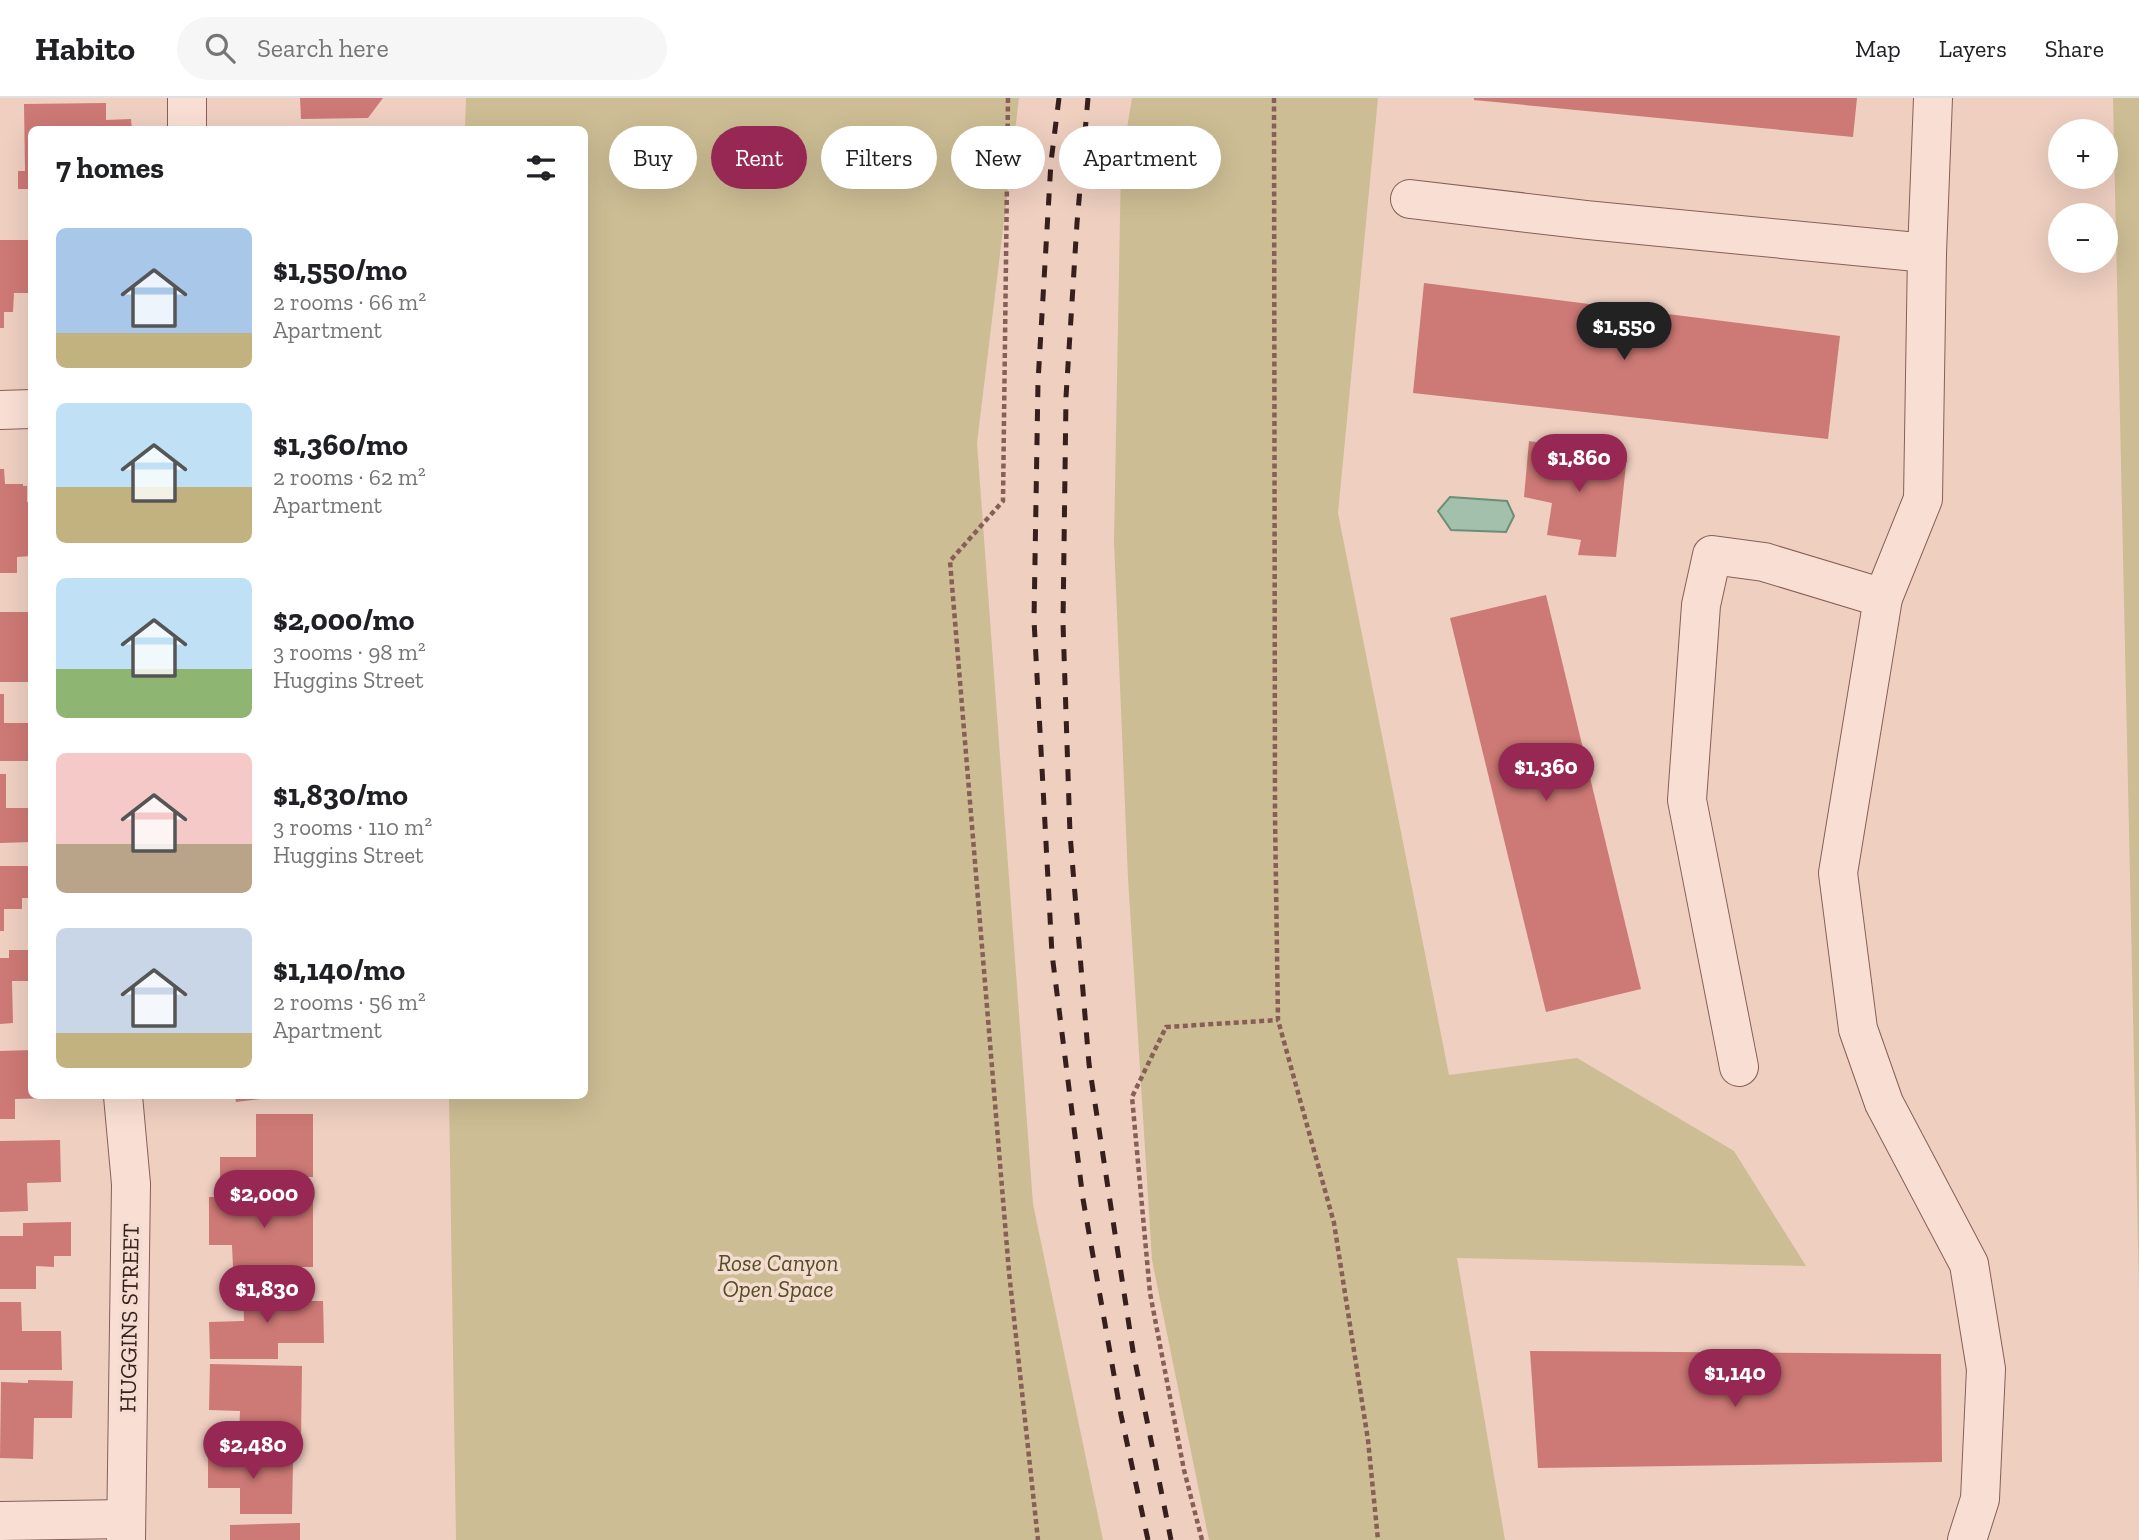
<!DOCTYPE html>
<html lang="en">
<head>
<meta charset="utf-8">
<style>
	:root { --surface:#fff; --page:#f6f6f6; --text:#202124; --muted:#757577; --line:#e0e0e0; --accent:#972853 }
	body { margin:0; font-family:"Zilla Slab",serif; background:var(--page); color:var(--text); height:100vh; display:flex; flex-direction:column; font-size:26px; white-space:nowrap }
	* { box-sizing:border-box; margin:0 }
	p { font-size:23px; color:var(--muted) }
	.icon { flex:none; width:38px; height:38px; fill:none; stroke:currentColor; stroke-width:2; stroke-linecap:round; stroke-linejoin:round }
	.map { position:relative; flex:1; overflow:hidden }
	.panel { position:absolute; left:28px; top:28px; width:560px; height:973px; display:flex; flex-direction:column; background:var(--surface); border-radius:10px; box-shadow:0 7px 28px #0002 }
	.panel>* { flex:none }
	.banner { position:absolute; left:609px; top:28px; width:665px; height:63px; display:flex; gap:14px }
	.buttons { position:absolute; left:2048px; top:21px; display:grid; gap:14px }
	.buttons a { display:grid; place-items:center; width:70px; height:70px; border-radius:50%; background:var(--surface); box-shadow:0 7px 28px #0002; font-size:35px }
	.price { position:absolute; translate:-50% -60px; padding:0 16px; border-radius:24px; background:var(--accent); color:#fff; font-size:23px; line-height:46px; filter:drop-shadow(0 2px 4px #0008) }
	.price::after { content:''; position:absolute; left:50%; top:42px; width:21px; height:16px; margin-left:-10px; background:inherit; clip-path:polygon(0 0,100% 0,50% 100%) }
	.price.active { background:#222; color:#fff }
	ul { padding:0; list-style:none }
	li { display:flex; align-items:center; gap:21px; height:175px; padding:0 28px }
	li span { display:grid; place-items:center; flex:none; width:196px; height:140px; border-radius:10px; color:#555 }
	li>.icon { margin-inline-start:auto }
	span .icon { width:84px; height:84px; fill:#fffc; stroke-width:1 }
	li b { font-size:30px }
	h2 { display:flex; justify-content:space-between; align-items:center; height:84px; padding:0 28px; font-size:30px }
	.chip { padding:0 24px; border-radius:32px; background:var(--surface); box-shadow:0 7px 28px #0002; font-size:24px; line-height:63px }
	.chip.active { background:var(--accent); color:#fff }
	header { display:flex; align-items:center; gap:42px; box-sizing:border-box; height:98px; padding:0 35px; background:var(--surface); border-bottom:2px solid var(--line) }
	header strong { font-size:33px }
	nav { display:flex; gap:38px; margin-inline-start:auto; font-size:24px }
	.search { width:490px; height:63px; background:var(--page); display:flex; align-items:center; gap:18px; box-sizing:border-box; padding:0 24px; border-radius:38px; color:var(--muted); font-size:26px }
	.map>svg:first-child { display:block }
</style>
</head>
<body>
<header>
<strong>Habito</strong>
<div class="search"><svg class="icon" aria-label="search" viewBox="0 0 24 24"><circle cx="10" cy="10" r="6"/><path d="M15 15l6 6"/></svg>Search here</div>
<nav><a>Map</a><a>Layers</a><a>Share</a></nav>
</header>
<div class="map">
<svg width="2139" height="1442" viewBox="0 0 2139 1442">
	<rect width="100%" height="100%" fill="#eecfc0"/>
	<g fill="#ccbd94">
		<polygon points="466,0 1019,0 977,345 1033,1106 1103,1442 456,1442 449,998 584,998 584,32 465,31"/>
		<polygon points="1132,0 1378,0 1338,415 1449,977 1577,960 1734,1053 1806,1168 1457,1160 1505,1442 1209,1442 1152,1162 1128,780 1114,444 1121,66"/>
		<polygon points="2113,0 2139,0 2139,1192"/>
	</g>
	<polygon fill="#a3c0ac" stroke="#6a8e77" stroke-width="2" points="1450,399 1507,403 1514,418 1506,434 1451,432 1438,413"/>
	<g fill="#cd7975">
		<polygon points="300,0 383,0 368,20 301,21"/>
		<polygon points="1474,0 1857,0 1853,39 1474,2"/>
		<polygon points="106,5 106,22 131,21 132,32 32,32 32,91 18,91 18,73 25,73 24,6"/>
		<polygon points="0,142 32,142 32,195 14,195 13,214 4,214 4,230 0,230"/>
		<polygon points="1424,185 1840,238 1828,341 1413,295"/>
		<polygon points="1529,343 1627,358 1616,459 1578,457 1581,442 1547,437 1552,405 1524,399"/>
		<polygon points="0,371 4,371 5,386 23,386 23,388 27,388 27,404 32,404 32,458 17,459 17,475 0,475"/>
		<polygon points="1546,497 1641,891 1546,914 1450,520"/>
		<polygon points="0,514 32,514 30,584 0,584"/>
		<polygon points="0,596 4,596 4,625 32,625 32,663 0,663"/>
		<polygon points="0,676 6,676 6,710 32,710 32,744 0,745"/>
		<polygon points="0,768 32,768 32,800 22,800 22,811 4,811 4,833 0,833"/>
		<polygon points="9,852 32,852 32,883 12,883 13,925 0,926 0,860 9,860"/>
		<polygon points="32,952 32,998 56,998 56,1000 15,1001 15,1021 0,1021 0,953"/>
		<polygon points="235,998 278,998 278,999 236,1004"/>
		<polygon points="256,1016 313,1016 313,1079 259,1079 259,1090 220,1090 220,1059 256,1059"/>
		<polygon points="60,1042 61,1084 27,1085 28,1113 0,1114 0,1043"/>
		<polygon points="209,1099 313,1099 313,1169 233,1169 232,1147 209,1147"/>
		<polygon points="71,1124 71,1158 54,1158 54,1169 36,1168 36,1191 0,1191 0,1138 23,1138 23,1125"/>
		<polygon points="243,1188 295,1188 295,1203 323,1203 324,1245 278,1245 278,1261 210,1261 209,1224 244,1223"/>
		<polygon points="0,1204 21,1204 22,1233 61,1233 62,1272 0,1272"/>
		<polygon points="1530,1253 1941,1256 1942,1364 1538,1370"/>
		<polygon points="210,1266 302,1268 301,1340 239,1339 240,1313 209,1312"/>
		<polygon points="28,1282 73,1283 72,1320 34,1320 33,1361 0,1360 1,1284 28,1285"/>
		<polygon points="208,1351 253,1351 252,1363 293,1364 292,1416 240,1416 240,1390 208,1390"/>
		<polygon points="300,1425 300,1442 230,1442 230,1427"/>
	</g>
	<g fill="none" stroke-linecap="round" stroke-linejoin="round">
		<defs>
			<g id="minor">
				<polyline points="187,0 187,32"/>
				<polyline points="1933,0 1927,155 1923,401 1883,500 1838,775 1858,931 1884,1005 1969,1166 1986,1271 1980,1401 1967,1442"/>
				<polyline points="1410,101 1587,122 1927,155"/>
				<polyline points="0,312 32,311"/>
				<polyline points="1739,969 1687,702 1701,507 1712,457 1764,464 1883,500"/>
				<polyline points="123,998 131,1086 126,1442"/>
				<polyline points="0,1423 126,1421"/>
			</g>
		</defs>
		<use href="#minor" stroke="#875f58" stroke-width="40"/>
		<g stroke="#875f58" stroke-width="4.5" stroke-dasharray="5 3.5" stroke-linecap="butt">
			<polyline points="1008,0 1003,403 950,463 1009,1174 1038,1442"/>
			<polyline points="1274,0 1275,718 1278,922 1334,1125 1368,1342 1378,1442"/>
			<polyline points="1202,1442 1184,1372 1150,1195 1132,999 1166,929 1278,922"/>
		</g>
		<use href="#minor" stroke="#f9dfd3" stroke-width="38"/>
		<g stroke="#371f1d" stroke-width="5" stroke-dasharray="12 12" stroke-linecap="butt">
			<polyline points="1059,0 1051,64 1038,284 1034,522 1052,856 1083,1101 1121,1317 1148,1442"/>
			<polyline points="1088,0 1077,125 1066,299 1063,525 1070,736 1089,966 1133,1253 1171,1442"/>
		</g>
	</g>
	<g text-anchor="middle" stroke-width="7" stroke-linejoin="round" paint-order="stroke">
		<g font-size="23" font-style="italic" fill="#534d23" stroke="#f5dcd0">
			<text x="778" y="1173">Rose Canyon<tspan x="778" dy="26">Open Space</tspan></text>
		</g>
		<g font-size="23" fill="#371f1d" stroke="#f5dcd0">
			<text transform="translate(129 1220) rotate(-89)" y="8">HUGGINS STREET</text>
		</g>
	</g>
</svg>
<div class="buttons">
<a>+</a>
<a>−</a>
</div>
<b class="price active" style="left:1624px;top:264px">$1,550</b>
<b class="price" style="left:1579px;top:396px">$1,860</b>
<b class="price" style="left:1546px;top:705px">$1,360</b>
<b class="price" style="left:264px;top:1132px">$2,000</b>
<b class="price" style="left:267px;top:1227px">$1,830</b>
<b class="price" style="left:1735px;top:1311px">$1,140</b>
<b class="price" style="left:253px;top:1383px">$2,480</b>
<div class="banner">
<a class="chip">Buy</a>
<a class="chip active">Rent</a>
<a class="chip">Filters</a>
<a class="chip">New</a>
<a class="chip">Apartment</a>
</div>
<section class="panel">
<h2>7 homes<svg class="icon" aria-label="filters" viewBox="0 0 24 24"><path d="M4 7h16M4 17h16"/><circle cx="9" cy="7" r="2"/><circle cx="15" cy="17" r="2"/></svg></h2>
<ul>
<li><span style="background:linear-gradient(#a9c7e8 75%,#c2b280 0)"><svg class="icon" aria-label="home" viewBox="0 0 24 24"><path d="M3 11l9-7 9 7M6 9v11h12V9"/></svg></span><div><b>$1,550/mo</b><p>2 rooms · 66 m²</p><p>Apartment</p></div></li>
<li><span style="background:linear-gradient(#bfe0f5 60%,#c2b280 0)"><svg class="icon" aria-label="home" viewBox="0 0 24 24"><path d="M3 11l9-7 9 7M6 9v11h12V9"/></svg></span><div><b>$1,360/mo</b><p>2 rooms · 62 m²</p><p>Apartment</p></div></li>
<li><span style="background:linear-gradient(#bfe0f5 65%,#8fb573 0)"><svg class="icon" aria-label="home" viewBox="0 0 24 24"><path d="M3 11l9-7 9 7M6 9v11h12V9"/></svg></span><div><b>$2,000/mo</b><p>3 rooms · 98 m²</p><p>Huggins Street</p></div></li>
<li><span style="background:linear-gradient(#f6c9c9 65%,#b9a48a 0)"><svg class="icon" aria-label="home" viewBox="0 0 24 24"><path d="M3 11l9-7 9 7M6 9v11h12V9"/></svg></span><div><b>$1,830/mo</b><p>3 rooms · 110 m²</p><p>Huggins Street</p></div></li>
<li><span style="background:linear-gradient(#c9d6e8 75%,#c2b280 0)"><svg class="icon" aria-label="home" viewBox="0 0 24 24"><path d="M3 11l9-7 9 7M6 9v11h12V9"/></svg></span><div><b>$1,140/mo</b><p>2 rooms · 56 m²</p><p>Apartment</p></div></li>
</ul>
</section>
</div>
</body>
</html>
